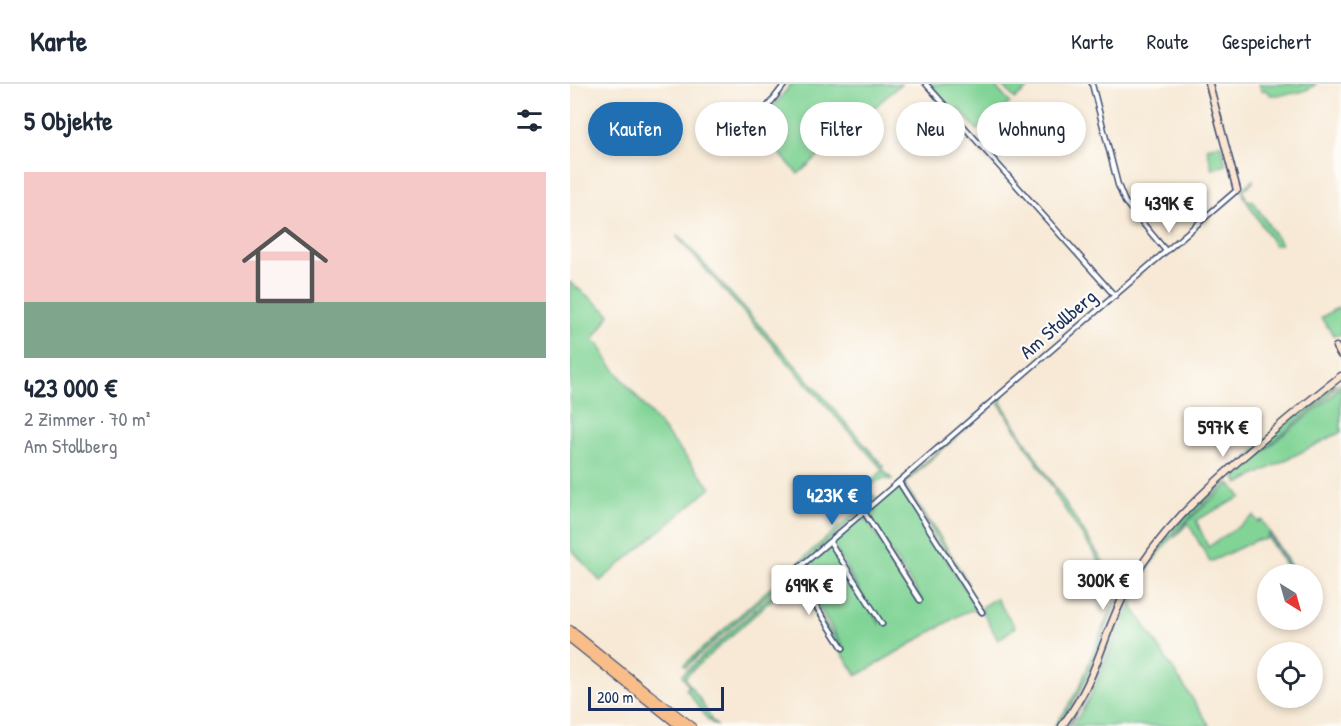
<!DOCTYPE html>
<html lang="de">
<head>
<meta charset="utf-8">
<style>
	:root { --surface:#fff; --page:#f2f2f3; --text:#1f2937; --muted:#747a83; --line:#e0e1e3; --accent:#1f6fb2 }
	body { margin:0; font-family:"Patrick Hand",sans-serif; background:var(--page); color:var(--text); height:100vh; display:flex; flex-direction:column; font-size:22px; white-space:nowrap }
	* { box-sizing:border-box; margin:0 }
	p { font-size:20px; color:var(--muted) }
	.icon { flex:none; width:33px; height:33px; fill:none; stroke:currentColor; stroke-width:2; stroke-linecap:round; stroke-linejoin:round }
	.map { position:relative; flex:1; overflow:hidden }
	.drawer { display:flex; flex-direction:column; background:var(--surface); width:570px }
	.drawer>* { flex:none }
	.guide { position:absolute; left:18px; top:18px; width:570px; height:54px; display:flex; gap:12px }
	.needle { width:39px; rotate:143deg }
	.buttons { position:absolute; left:687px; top:480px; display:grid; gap:12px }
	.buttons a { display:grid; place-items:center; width:66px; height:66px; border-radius:50%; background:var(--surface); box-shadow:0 3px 9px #0003; font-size:30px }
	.scale { position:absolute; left:18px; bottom:15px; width:136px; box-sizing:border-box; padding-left:6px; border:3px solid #1b2f5e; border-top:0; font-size:16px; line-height:21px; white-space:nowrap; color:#1b2f5e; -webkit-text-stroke:4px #fdfcf7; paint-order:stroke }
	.price { position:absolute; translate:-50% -51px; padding:0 14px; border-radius:6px; background:#fff; color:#222; font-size:20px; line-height:39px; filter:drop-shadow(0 2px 3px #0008) }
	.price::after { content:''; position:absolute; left:50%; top:36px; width:18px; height:14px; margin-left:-9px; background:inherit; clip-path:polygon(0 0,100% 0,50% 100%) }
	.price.on { background:var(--accent); color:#fff }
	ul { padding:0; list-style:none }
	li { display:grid; align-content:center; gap:12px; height:318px; padding:0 24px }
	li+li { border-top:2px solid var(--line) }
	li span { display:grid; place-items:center; height:186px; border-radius:0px; color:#555 }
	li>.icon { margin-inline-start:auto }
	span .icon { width:108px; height:108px; fill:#fffc; stroke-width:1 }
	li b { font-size:26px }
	h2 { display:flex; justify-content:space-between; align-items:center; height:72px; padding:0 24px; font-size:26px }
	.chip { padding:0 21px; border-radius:27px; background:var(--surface); box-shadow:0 3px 9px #0003; font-size:21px; line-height:54px }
	.chip.on { background:var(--accent); color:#fff }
	header { display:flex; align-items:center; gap:36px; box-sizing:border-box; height:84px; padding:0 30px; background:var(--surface); border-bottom:2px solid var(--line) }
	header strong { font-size:28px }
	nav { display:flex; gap:33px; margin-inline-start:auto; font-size:21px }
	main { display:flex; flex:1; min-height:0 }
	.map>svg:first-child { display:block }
</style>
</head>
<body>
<header>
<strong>Karte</strong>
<nav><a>Karte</a><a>Route</a><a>Gespeichert</a></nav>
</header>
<main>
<section class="drawer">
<h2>5 Objekte<svg class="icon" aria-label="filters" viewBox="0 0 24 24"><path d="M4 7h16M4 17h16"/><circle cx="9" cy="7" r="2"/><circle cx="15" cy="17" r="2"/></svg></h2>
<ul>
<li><span style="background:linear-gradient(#f6c9c9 70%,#7fa58c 0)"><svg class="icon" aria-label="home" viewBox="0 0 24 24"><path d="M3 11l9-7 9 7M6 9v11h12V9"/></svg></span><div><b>423 000 €</b><p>2 Zimmer · 70 m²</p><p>Am Stollberg</p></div></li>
</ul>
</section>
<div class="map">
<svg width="771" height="642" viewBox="0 0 771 642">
	<rect width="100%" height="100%" fill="#fdfcf7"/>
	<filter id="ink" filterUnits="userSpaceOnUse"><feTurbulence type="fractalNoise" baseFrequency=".0167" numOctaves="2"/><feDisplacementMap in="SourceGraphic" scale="12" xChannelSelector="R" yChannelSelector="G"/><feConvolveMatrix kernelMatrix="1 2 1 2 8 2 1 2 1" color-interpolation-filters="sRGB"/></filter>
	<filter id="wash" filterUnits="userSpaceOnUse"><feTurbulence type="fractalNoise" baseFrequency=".008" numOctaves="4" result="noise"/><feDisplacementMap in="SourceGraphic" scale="24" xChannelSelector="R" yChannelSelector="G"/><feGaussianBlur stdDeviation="1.35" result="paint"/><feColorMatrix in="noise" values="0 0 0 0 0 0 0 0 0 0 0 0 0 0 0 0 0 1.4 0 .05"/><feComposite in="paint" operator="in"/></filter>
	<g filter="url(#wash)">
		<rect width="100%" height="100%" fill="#f7e9d5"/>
		<g fill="#81d496" stroke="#4e827a" stroke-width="1.5">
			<polygon points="221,0 331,0 228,90 187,44"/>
			<polygon points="358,0 423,0 440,19 407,46 389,25 384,29"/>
			<polygon points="431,0 463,0 445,15"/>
			<path d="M 689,0 L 746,0 C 734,11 717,10 701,11 L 696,6 L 692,7 Z"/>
			<polygon points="651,60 656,81 642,85 637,64"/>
			<polygon points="683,96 683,98 673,107 677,116 683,117 711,160 704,161 674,113 672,105"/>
			<polygon points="109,152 243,301 314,383 312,385 107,153"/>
			<polygon points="0,198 40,230 23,256 29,260 41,281 141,404 30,497 0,464"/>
			<polygon points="768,223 771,228 771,251 764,251 751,234"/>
			<path d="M 767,299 L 759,311 L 724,340 L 664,391 C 668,375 749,314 767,299 Z"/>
			<polygon points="771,299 771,348 668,400 665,394 708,355 762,312"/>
			<polygon points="431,311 432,313 431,318 433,322 544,495 550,498 554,496 559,486 563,489 541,532 518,591 509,610 488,642 484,642 495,627 510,602 534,541 549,510 518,460 484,409 485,407 430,321 427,315"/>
			<polygon points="424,317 425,318 335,399 336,403 360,439 364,443 398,499 396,500 334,402 333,398"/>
			<path d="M 313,386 L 323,396 C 313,393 306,396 298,405 L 299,408 L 307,414 L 116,583 L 114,581 C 173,529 231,475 291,424 L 293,420 L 288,414 L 288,410 Z"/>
			<path d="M 653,398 L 657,398 C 622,430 588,463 565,506 C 553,527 545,550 536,573 C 525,597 513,620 499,642 L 497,642 C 521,610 531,571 547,534 C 572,478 604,441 648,400 Z"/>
			<polygon points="660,399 671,413 626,436 638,463 684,432 688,438 692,436 726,490 725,490 699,450 697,451 723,490 721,490 698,454 693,456 686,456 640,478 618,439 604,454 619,436"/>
			<polygon points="327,404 330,404 411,529 402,526 393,529 290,590 287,591 241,525 231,506 223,505 207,511 116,592 116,596 131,617 142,637 147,642 138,636 116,605 119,603 112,591 222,493 228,497 250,533 252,534 256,541 274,563 229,492 230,487 258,463 260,463 310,541 263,461 263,457 292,433 295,433 349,517 352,516 298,431 298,428"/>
			<path d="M 567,509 L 562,522 L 640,642 L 502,642 C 531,602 544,553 567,509 Z"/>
			<polygon points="426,514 445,543 428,556 412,526 413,522"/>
		</g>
	</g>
	<g filter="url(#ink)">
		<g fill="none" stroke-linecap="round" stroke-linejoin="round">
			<defs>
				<g id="street">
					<polyline points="356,0 545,212"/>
					<polyline points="522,0 548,101 555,118 596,167"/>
					<polyline points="181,44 215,0"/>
					<polyline points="329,398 412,528"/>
					<polyline points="294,428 350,516"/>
					<polyline points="260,458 312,540"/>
					<polyline points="273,564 224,488 667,106"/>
				</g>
				<g id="secondary">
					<polyline points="639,0 667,106"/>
					<polyline points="766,263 771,271"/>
					<path d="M 492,642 C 502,628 511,614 518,599 C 533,566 542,530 561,498 C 589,449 630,411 673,373 C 705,345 737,318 771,292"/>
				</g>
				<g id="highway">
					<polyline points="0,546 79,610 121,642"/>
					<polyline points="0,554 110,642"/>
				</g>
			</defs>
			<use href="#street" stroke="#3c4b70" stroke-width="7"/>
			<use href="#secondary" stroke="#3c4b70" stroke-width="9"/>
			<use href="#highway" stroke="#3c4b70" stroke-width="10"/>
			<use href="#street" stroke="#fff" stroke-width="4"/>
			<use href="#secondary" stroke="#fce5d0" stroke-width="6"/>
			<use href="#highway" stroke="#f8bd89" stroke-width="8"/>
		</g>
	</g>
	<g text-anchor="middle" stroke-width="4.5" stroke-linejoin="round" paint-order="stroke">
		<g font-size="20" fill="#1b2f5e" stroke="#fdfcf7">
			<text transform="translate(488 240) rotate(-41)" y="7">Am Stollberg</text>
		</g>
	</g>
</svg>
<div class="buttons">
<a><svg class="needle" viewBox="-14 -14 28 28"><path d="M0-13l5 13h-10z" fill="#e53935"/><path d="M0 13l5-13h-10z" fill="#747a83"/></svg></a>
<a><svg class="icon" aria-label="locate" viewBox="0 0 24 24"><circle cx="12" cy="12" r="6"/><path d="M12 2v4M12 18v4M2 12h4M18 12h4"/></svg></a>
</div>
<div class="scale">200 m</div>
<b class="price" style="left:599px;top:150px">439K €</b>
<b class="price" style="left:653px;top:374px">597K €</b>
<b class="price on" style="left:262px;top:442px">423K €</b>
<b class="price" style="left:533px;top:527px">300K €</b>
<b class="price" style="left:239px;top:532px">699K €</b>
<div class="guide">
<a class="chip on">Kaufen</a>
<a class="chip">Mieten</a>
<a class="chip">Filter</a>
<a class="chip">Neu</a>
<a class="chip">Wohnung</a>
</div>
</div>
</main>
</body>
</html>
